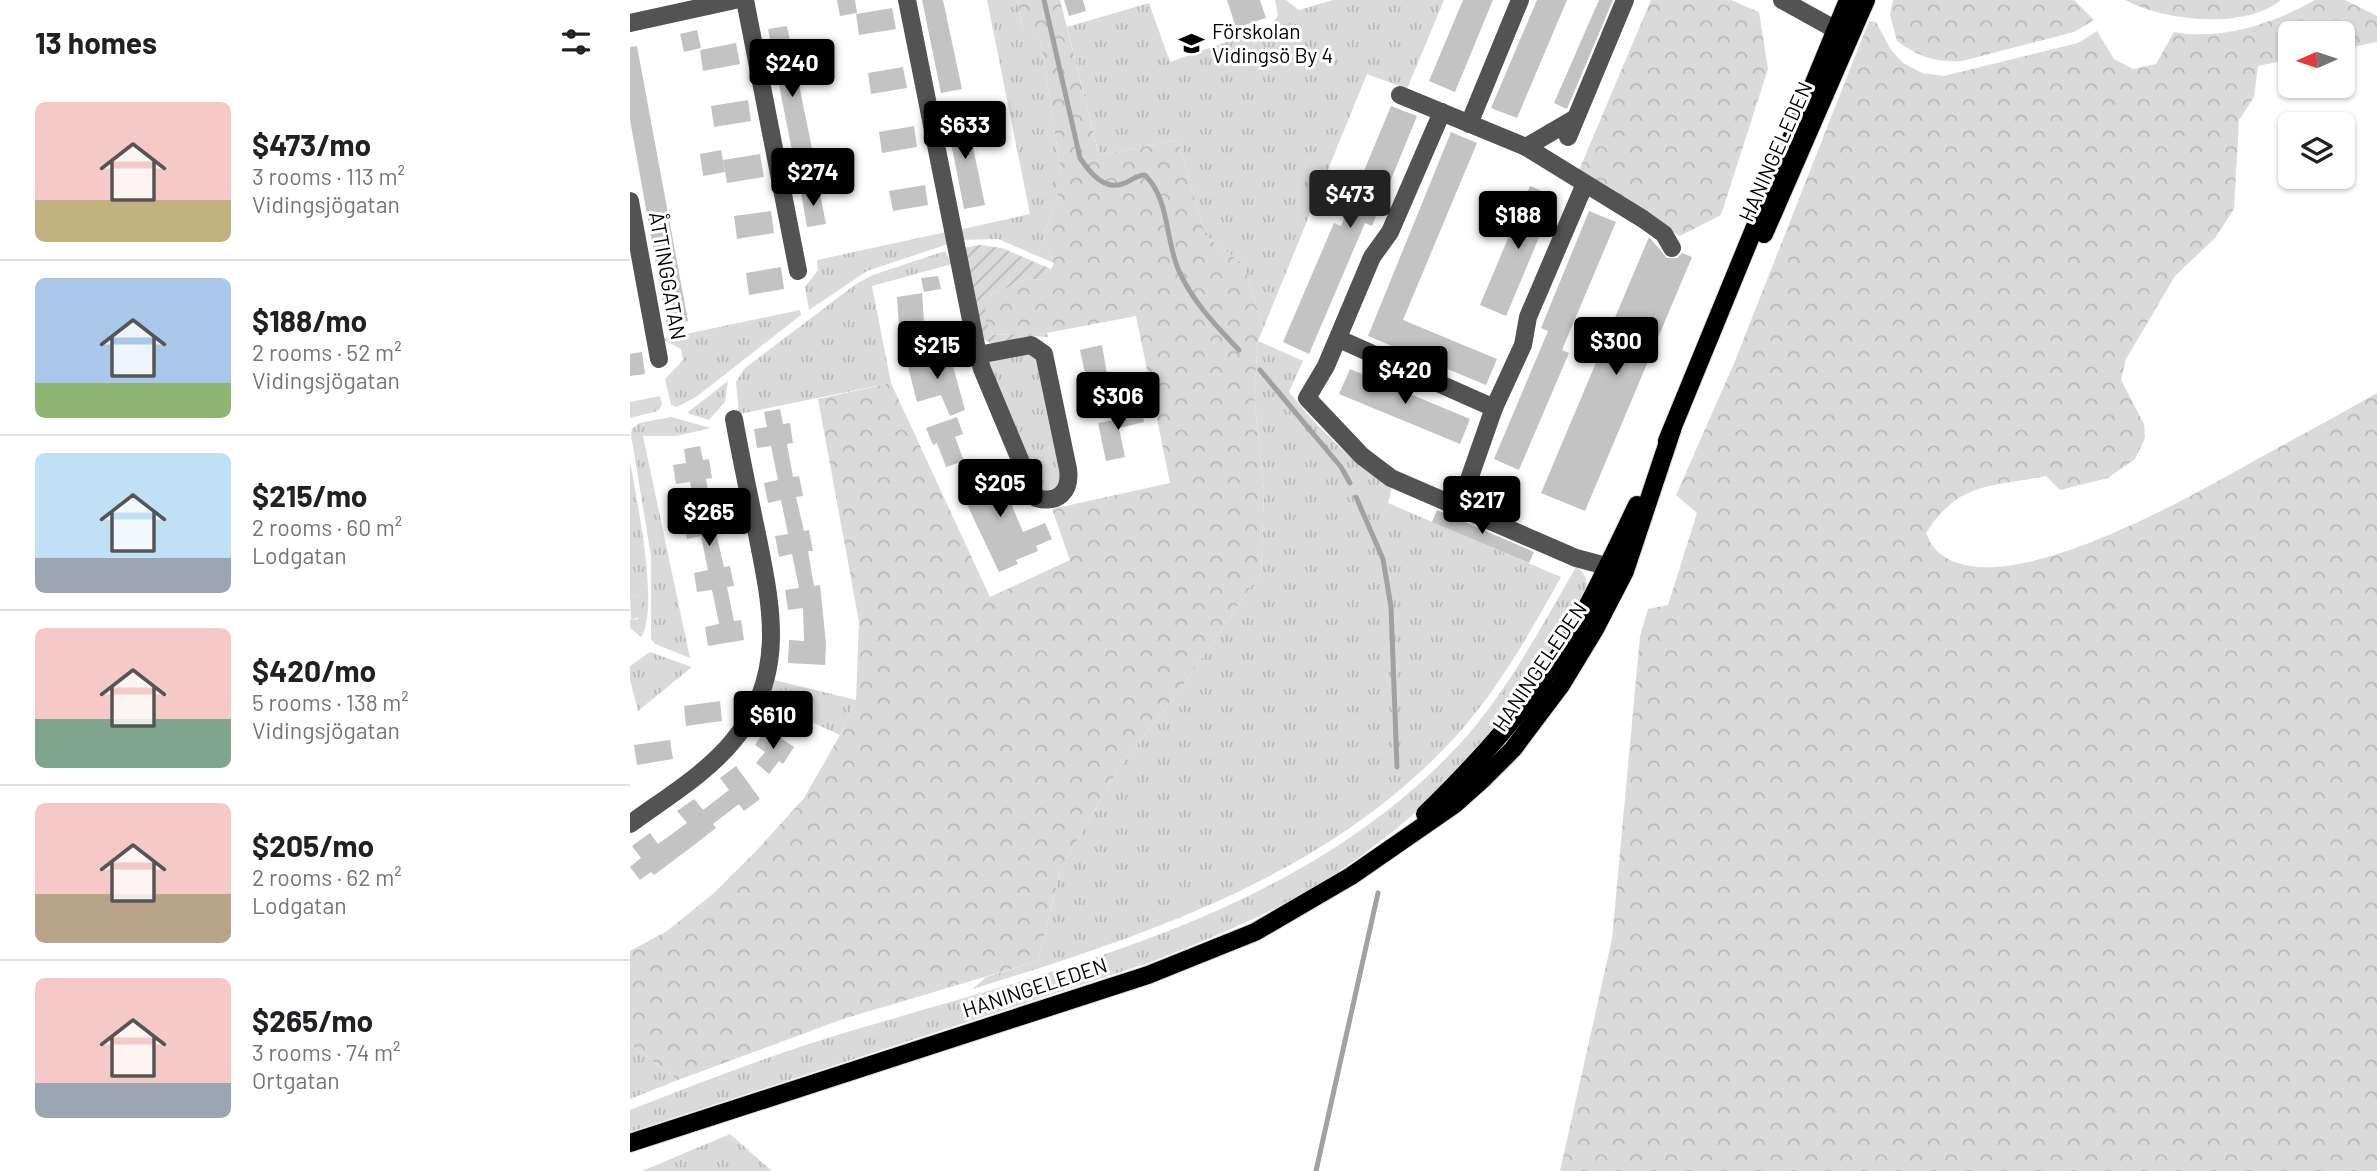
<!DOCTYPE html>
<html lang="en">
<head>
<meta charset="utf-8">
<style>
	:root { --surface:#fff; --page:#f2f2f2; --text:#202124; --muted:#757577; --line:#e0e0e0; --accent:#000 }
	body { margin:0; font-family:Barlow,sans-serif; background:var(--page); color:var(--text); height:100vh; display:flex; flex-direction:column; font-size:26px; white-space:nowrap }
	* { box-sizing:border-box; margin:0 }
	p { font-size:23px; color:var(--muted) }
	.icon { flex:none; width:38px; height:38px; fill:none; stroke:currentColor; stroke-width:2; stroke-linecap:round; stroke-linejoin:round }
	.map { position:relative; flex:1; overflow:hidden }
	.side { display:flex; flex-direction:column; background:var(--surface); width:630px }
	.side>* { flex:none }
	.needle { width:46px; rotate:267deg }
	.tools { position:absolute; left:1648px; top:21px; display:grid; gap:14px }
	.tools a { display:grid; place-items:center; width:77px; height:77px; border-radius:10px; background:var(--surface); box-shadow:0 2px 5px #0004; font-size:35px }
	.price { position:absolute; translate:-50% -60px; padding:0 16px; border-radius:7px; background:var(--accent); color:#fff; font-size:23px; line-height:46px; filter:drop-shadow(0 2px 4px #0008) }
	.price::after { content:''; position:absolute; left:50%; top:42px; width:21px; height:16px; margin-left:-10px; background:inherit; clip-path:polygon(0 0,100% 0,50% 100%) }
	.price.selected { background:#222; color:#fff }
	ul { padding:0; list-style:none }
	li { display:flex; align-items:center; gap:21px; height:175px; padding:0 35px }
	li+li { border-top:2px solid var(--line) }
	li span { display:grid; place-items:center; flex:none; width:196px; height:140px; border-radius:10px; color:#555 }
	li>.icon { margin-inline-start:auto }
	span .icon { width:84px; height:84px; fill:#fffc; stroke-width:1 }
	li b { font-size:30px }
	h2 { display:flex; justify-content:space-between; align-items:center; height:84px; padding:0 35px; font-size:30px }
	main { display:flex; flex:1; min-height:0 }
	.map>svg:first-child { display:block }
</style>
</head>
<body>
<main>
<section class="side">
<h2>13 homes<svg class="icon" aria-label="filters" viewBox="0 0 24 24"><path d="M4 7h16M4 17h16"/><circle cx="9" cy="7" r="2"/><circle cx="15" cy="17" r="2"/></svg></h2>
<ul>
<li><span style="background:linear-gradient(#f6c9c9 70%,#c2b280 0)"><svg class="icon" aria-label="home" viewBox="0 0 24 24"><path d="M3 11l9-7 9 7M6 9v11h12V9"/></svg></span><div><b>$473/mo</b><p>3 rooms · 113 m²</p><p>Vidingsjögatan</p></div></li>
<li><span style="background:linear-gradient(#a9c7e8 75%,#8fb573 0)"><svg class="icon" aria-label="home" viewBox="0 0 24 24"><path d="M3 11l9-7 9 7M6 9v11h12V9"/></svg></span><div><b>$188/mo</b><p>2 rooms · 52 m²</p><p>Vidingsjögatan</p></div></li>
<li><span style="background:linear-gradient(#bfe0f5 75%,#9aa5b1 0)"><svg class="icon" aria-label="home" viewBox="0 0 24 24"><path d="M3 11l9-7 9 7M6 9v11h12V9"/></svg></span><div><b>$215/mo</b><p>2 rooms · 60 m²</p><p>Lodgatan</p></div></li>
<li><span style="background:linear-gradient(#f6c9c9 65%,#7fa58c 0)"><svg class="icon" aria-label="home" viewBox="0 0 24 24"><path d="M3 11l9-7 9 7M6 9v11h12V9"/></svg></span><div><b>$420/mo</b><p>5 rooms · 138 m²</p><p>Vidingsjögatan</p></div></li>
<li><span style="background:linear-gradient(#f6c9c9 65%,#b9a48a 0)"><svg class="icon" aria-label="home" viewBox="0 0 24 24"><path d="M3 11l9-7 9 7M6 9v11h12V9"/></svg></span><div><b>$205/mo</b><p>2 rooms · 62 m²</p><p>Lodgatan</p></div></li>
<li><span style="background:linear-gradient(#f6c9c9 75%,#9aa5b1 0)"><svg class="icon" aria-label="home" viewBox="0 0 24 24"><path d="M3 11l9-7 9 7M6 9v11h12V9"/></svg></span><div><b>$265/mo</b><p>3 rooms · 74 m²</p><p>Ortgatan</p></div></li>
</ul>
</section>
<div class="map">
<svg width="1747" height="1171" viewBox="0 0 1747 1171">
	<defs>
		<pattern id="grass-tufts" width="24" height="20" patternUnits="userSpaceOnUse" patternTransform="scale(1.75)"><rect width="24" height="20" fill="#dadada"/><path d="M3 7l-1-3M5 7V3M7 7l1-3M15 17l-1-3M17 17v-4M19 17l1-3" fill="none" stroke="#b9b9b9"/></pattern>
		<pattern id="forest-crowns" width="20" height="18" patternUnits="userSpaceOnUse" patternTransform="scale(1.75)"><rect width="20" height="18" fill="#dadada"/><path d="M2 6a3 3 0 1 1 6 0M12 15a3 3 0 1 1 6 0" fill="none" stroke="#b9b9b9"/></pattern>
		<pattern id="garden-furrows" width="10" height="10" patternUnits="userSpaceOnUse" patternTransform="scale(1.75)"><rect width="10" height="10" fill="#dadada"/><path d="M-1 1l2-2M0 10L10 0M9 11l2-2" fill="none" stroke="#b9b9b9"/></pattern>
	</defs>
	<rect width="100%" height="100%" fill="#fff"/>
	<g fill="url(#grass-tufts)">
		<polygon points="357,0 387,0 393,31 409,31 430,165 427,203 413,235 424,263 368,239 330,240 328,230 400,214"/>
		<polygon points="645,0 656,0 669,10 703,0 814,0 777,89 737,74 633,329 614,265 575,235 548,140 469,155 437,27 519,3 540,62 641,26 648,15"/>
		<polygon points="316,232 318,244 237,271 179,310 175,287 188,270 187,260"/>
		<polygon points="315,251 322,264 242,286 261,383 109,414 106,382 114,369 226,284 243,275"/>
		<polygon points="170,310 171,315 66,397 47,407 41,405 35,379 53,360 51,349 32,339"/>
		<path d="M 628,341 L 673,361 L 659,392 C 688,428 722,463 762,487 L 758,503 L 931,577 C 900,632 869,689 826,736 C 698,876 519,934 343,989 L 356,977 L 408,961 L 431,868 L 489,768 L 556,681 L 631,572 L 634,492 L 624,393 Z"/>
		<polygon points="393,352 404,356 411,365 433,474 426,489 413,491 407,488 358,364 364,358"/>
		<polygon points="98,381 95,402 79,420 57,413"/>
		<polygon points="30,396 32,404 28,411 0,418 0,402"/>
		<polygon points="41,417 81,428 46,436 13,436 60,658 25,644 21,639 21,556 1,435 2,429 9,423"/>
		<path d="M 0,461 C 6,496 30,610 11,637 L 0,628 L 0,620 L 8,619 L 11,597 L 0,594 Z"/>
		<path d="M 946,567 C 969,581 949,605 940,622 C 883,727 791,821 689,884 C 636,916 579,939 521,962 L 0,1132 L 0,1110 C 74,1081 149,1052 224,1030 C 439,966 667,916 827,747 C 876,694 910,629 946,567 Z"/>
		<polygon points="20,652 62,667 8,711 0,680 0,666"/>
		<polygon points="144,680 226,700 210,735 137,702"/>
		<polygon points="0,1044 48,1080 0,1099"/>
		<polygon points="100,1134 142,1171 12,1171"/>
	</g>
	<g fill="url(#forest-crowns)">
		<polygon points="387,0 430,0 469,155 548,140 575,235 614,265 633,329 628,341 624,393 634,492 631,572 556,681 489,768 431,868 408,961 213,1019 48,1080 0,1044 0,951 37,931 84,893 128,849 174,798 210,735 226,700 229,622 188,399 261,383 360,597 440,560 422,509 540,483 506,316 417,333 364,335 355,323 355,298 397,279 416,280 424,263 413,235 427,203 430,165 409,32 393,31"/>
		<polygon points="1021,0 1101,0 1129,12 1138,69 1091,215 1050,236 947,175"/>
		<path d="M 1263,0 L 1444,0 L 1464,20 L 1444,32 L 1332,61 C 1306,63 1287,56 1267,41 L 1260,15 Z"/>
		<path d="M 1495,0 L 1651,0 C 1616,30 1533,21 1495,0 Z"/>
		<path d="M 1685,0 L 1715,0 L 1747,16 L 1747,42 L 1713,49 L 1713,33 L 1661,33 L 1661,59 L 1628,66 L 1624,97 L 1609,120 L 1604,209 L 1585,238 L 1545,276 L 1496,359 L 1491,380 L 1514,424 L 1515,438 L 1505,459 L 1478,478 L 1430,490 L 1416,476 C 1362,487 1329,481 1296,533 C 1299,539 1302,547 1307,551 C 1369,610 1570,491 1631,457 C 1669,436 1709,415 1747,393 L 1747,1171 L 930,1171 L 982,939 L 1010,636 L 1018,609 L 1038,605 L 1067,513 L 1046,495 L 1105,361 L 1239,21 L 1246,22 L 1261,50 L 1273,63 L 1292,73 L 1314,76 L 1448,43 L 1467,31 L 1484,59 L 1503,69 L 1526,64 L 1544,32 C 1590,41 1645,23 1685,0 Z"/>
	</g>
	<polygon fill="#dadada" points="0,594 11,597 12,616 1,620"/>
	<polygon fill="url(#garden-furrows)" points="350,245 372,248 421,269 417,280 397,279 355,298 356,323 364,335 417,333 418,337 401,336 362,344 352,338 332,248"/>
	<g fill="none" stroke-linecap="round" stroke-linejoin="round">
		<g stroke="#a1a1a1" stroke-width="5">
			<path d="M 414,0 L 450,158 C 460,173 475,192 495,183 C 503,180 506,175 515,175 C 540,200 535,240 549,271 C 562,301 587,327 609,350"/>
			<polyline points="630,370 711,467 720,483"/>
			<polyline points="726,497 753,559 761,607 767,767"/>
			<polyline points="686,1171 748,893"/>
		</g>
	</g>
	<g fill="#c3c3c3">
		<polygon points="207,0 225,0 227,13 210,16"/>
		<polygon points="292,0 313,0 332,89 311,93"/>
		<polygon points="434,0 453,0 456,11 439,16"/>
		<polygon points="597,0 630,0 636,18 606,28"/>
		<polygon points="833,0 863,0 825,92 799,81"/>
		<polygon points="907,0 937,0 887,118 861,108"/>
		<polygon points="969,0 983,0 937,109 924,103"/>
		<polygon points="262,8 266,29 229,35 226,14"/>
		<polygon points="157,26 186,168 166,171 138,29"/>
		<polygon points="67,30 71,48 54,52 50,34"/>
		<polygon points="106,43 110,64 73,71 70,50"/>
		<polygon points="7,46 58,321 37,325 0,120 0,47"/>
		<polygon points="273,67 277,88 241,94 238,73"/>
		<polygon points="118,100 121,121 84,127 81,106"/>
		<polygon points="761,106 787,116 742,226 735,223 679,354 653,342 704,223 711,226"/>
		<polygon points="336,113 355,205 334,209 316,117"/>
		<polygon points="284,126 287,147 252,153 249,132"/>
		<polygon points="821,132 847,143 773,320 867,359 856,385 738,336"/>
		<polygon points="91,150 95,172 73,176 70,154"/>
		<polygon points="130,154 134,177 97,183 93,160"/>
		<polygon points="295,185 298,205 263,211 259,191"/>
		<polygon points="900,186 926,197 876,316 850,305"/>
		<polygon points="189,189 196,224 177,227 171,193"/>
		<polygon points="141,211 144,233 107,239 104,216"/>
		<polygon points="959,211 986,222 932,350 939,353 889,470 864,459 918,331 911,328"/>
		<polygon points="1019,237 1037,258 1047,258 1052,253 1062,257 955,511 911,493"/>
		<polygon points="151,267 154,289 119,295 116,273"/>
		<polygon points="308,276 311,289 294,292 291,278"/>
		<polygon points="292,293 295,335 270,340 267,297"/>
		<polygon points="472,345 477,374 456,378 450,350"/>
		<polygon points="319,351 335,410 320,416 311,395 287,402 277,363"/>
		<polygon points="12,352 15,374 0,376 0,354"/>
		<polygon points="720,369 840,419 830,444 709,394"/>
		<polygon points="511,407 514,422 489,428 495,457 476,461 468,423 483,420 482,413"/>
		<polygon points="150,409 153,424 160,423 163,443 157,444 163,477 169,476 173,496 166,497 174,531 179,530 183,551 178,551 184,586 190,585 196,643 195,665 158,663 159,640 174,641 173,608 158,610 155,590 169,588 162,554 149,557 145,536 158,534 151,500 138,503 134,483 148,480 141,446 127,448 124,429 137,427 134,412"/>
		<polygon points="327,417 333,434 325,437 334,461 316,467 307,443 303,445 296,428"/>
		<polygon points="70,446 73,460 79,459 82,478 76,479 82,513 88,512 92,532 86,533 94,567 100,566 104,586 97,587 104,621 111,620 114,640 78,646 75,627 89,624 82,590 67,592 64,573 78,570 71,536 57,539 53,519 67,516 60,482 46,484 43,465 56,463 54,449"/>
		<polygon points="363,460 393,532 415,523 422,539 406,546 408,551 386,560 388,564 369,572 332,494 347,487 339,469"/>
		<polygon points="807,510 904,552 899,563 802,522"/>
		<polygon points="90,701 92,721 56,726 54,706"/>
		<polygon points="136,728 164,747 153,764 149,761 139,774 126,763 135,752 125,745"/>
		<polygon points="40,740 43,759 7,765 4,745"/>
		<polygon points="106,766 130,799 114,811 109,804 83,824 86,828 64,845 24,875 21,872 10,880 0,867 11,858 2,846 20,833 28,844 57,823 47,811 64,799 73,810 99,790 90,778"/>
	</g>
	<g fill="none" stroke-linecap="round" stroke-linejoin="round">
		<defs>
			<g id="major">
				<polyline points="1134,234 1236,0"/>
				<polyline points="1037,441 1218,0"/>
				<path d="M 795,814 C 833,777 870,738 902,695 C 945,637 976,570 1007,505"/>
				<polyline points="0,1143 518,975 625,932 721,876 825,804 854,778 883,749 931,685 965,629 995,571 1042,430"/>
			</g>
		</defs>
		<use href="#major" stroke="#dbdbdb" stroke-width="20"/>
		<g stroke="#535353" stroke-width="18">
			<polyline points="115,0 168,271"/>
			<path d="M 277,0 L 348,355 L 352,369 L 406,498 C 429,504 441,491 438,469 L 414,354 L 401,345 L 348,355"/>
			<polyline points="1152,0 1219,37"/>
			<polyline points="0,23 105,0"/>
			<polyline points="770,95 896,147 944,119"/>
			<polyline points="812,112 760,232 742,257 696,366 677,398 732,456 761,478 946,558 991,570"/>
			<polyline points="839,124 890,0"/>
			<polyline points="938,137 995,0"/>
			<polyline points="896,147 1013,219 1034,234 1042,248"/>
			<polyline points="0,201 29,359"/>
			<polyline points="709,339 864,408"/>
			<polyline points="829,508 864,408 893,345 898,317 954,186"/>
			<path d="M 0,824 C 34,799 76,774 103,741 C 157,676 142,609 127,534 C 119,496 111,458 104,419"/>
		</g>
		<use href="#major" stroke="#000" stroke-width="18"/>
	</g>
	<defs>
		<symbol id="school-bare" viewBox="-9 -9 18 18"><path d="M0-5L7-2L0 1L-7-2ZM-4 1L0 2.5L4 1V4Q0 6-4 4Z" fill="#000" stroke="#fff" stroke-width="2.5" paint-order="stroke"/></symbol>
	</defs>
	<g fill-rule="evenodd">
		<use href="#school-bare" x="544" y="26" width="35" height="35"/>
	</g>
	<g text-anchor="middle" stroke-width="6" stroke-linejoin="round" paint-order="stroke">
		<g font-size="21" fill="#000" stroke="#fff" text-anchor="start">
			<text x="582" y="39">Förskolan<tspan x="582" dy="24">Vidingsö By 4</tspan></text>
		</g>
		<g font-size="21" fill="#000" stroke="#fff">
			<text transform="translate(1146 152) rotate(-66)" y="7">HANINGELEDEN</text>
			<text transform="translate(37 276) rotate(80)" y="7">ÅTTINGGATAN</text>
			<text transform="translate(910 667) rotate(-56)" y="7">HANINGELEDEN</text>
			<text transform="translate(405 988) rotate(-18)" y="7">HANINGELEDEN</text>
		</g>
	</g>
</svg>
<div class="tools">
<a><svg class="needle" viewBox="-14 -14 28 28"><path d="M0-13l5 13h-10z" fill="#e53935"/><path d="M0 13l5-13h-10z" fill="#757577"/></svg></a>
<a><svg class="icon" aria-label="layers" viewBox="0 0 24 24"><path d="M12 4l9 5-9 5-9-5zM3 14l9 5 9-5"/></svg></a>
</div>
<b class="price" style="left:162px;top:99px">$240</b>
<b class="price" style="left:335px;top:161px">$633</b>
<b class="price" style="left:183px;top:208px">$274</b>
<b class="price selected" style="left:720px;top:230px">$473</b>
<b class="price" style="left:888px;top:251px">$188</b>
<b class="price" style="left:986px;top:377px">$300</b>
<b class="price" style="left:307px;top:381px">$215</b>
<b class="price" style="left:775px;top:406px">$420</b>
<b class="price" style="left:488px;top:432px">$306</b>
<b class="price" style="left:370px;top:519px">$205</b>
<b class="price" style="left:852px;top:536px">$217</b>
<b class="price" style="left:79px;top:548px">$265</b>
<b class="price" style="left:143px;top:751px">$610</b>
</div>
</main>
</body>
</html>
